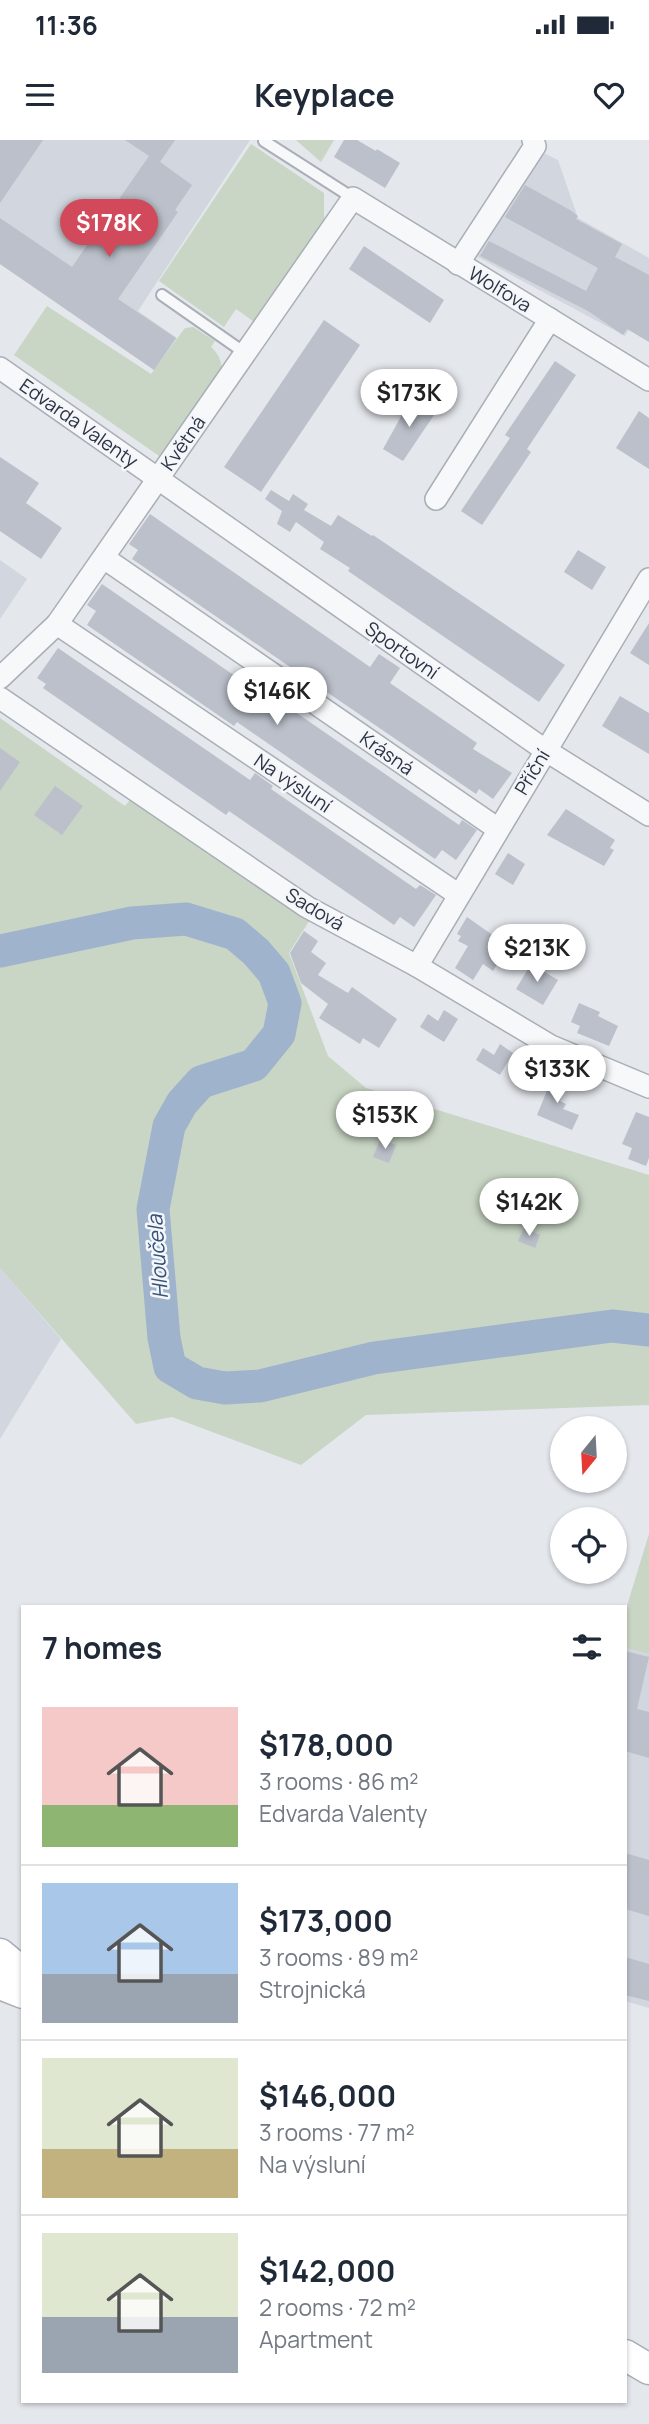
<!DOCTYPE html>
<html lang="en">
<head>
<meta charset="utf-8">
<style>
	:root { --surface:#fff; --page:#f6f6f7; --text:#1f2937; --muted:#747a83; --line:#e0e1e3; --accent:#d1495b }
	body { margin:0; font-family:Manrope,sans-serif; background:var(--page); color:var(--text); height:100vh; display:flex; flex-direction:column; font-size:26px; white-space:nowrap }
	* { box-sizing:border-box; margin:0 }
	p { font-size:23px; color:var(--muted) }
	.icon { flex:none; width:38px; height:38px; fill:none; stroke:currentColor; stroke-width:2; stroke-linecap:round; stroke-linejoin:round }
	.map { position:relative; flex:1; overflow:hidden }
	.panel { position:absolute; left:21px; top:1465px; width:606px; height:798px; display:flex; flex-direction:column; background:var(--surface); border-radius:0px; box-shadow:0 2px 5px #0004 }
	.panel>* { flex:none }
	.needle { width:46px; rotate:198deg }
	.fabs { position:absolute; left:550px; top:1276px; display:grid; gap:14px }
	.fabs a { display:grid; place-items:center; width:77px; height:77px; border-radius:50%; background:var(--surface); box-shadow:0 2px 5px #0004; font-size:35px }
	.price { position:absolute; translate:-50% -60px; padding:0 16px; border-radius:24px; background:#fff; color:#222; font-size:23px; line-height:46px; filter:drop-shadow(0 2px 4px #0008) }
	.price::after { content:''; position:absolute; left:50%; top:42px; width:21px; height:16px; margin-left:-10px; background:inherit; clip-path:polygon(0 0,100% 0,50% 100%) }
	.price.on { background:var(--accent); color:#fff }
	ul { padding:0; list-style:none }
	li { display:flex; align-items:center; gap:21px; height:175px; padding:0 21px }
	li+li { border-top:2px solid var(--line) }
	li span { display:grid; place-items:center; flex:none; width:196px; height:140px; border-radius:0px; color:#555 }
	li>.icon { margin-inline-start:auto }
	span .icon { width:84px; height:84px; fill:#fffc; stroke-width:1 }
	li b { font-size:30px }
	h2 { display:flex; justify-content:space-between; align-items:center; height:84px; padding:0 21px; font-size:30px }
	.status { display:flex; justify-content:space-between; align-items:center; height:49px; padding:0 35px; background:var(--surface); direction:ltr }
	.status svg { height:19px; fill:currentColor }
	header { display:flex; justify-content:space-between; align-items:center; height:91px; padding:0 21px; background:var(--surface); font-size:32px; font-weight:700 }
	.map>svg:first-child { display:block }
</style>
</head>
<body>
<div class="status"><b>11:36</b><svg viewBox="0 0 49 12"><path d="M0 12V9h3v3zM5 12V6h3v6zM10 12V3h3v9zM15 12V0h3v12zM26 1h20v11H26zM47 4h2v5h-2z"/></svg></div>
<header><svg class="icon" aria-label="menu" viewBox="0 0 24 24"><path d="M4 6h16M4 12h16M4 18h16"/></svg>Keyplace<svg class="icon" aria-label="heart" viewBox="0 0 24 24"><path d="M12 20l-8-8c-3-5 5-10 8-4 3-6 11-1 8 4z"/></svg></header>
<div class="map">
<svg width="649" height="2284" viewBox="0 0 649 2284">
	<rect width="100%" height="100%" fill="#e4e7ec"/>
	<g fill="#d2d6de">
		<polygon points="0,0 250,0 138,171 177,198 155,230 0,124"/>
		<polygon points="537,10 558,20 578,78 649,118 649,156 625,196 472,114"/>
		<polygon points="0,420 27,439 0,479"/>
		<polygon points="0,1128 61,1199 0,1299"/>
		<polygon points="625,1508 649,1514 649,1868 625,1861"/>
	</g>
	<g fill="#c9d6c5">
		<polygon points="296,0 334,0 321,22"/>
		<polygon points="251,4 324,53 324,88 257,184 236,169 224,187 159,141"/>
		<path d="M 47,166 L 151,234 L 185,188 L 193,187 L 215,201 L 211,207 C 221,216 222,224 222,236 L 162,318 L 14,215 Z"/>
		<polygon points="0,578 125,666 133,656 311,778 289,813 328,916 366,948 649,1035 649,1265 366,1275 301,1325 172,1277 136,1284 0,1128"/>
		<polygon points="649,1394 649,1514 625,1508 625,1472"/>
	</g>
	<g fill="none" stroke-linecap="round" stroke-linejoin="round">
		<polyline stroke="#9fb4cc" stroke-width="33" points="0,811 132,783 186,779 235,794 256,812 274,833 285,863 279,894 254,925 201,942 182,963 169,986 153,1069 164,1198 170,1227 197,1243 225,1248 260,1246 374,1218 612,1186 649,1190"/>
	</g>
	<g fill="#bbc0ca">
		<polygon points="0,0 43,0 0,63"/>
		<polygon points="125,0 175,0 160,22 192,45 175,70 178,72 118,159 176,198 154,230 0,124 0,78 72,127 149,16"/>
		<polygon points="344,0 357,0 376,11 377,9 400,23 385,48 334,17"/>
		<polygon points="525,45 570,70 578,76 576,79 622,104 615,117 649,135 649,202 627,189 623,195 588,171 480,116 489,101 586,151 598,128 505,77"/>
		<polygon points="364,106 444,160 430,183 349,129"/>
		<polygon points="324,180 360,205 261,352 224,327"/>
		<polygon points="555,221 576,235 527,309 531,312 482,385 461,371 510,298 505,295"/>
		<polygon points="412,257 436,272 403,321 383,309"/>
		<polygon points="639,271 649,278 649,329 616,308"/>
		<polygon points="0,317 39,343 26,363 62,388 41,419 0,391"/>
		<polygon points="271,350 289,361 293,354 308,364 304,370 331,386 338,375 372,396 373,395 565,525 539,562 348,431 350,428 320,409 324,402 296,382 290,392 277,384 282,371 265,359"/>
		<polygon points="150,374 370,527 379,514 400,528 390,543 477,603 473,609 512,633 493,659 479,649 476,654 132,419 138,410 129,404"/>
		<polygon points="578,410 606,427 592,450 564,432"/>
		<polygon points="102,444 235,536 234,538 271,564 275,558 459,685 462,680 477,690 456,720 442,710 435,719 237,582 234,586 87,485 96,471 87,465"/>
		<polygon points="649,483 649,525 630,513"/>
		<polygon points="58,508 250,640 255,633 273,646 271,649 416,749 420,745 436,755 414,787 400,777 394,785 229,671 226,675 43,548 46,544 37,538"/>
		<polygon points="620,556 649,573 649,614 602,586"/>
		<polygon points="0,608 20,622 0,651"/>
		<polygon points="55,646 83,666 62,695 34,675"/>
		<polygon points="566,669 615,700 610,708 614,710 604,726 547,695"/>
		<polygon points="508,713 525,724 513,745 495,734"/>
		<polygon points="467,777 508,806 493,831 483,824 473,840 455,828 468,806 458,801 461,796 457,794"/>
		<polygon points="304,791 318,801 311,812 326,823 318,835 348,853 352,847 397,879 379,908 363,898 360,904 319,878 328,864 301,843 290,813"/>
		<polygon points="531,824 558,840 543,865 516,849"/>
		<polygon points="579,863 600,872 598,876 618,886 609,906 577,893 580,886 571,882"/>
		<polygon points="444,870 458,879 444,902 420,887 428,874 438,881"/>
		<polygon points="500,904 513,913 500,935 476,920 483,908 494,915"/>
		<polygon points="553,936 568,942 560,961 566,964 563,969 579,975 572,990 537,975"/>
		<polygon points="636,972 649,977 649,1018 646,1026 628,1019 632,1008 622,1004"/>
		<polygon points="380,1000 396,1005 389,1023 373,1017"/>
		<polygon points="524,1088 540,1095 535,1108 518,1101"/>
		<polygon points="625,1511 649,1517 637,1569 649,1572 649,1618 625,1611"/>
		<polygon points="625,1713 649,1720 649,1776 625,1769"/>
		<polygon points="625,1817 649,1824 649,1861 625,1855"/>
	</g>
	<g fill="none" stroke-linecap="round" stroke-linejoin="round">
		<defs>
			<g id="service">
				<polyline points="264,1 353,58"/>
				<polyline points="162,155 245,213"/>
			</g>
			<g id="minor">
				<polyline points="458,124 535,6 533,0"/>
				<polyline points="0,228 545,610 649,675"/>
				<polyline points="436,359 550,179"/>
				<polyline points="104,418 498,689"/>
				<polyline points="57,484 459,755"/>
				<polyline points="0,538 57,484 353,58 649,240"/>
				<polyline points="0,558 307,767 417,826 551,906 649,947"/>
				<polyline points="417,826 649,439"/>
			</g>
			<g id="secondary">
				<polyline points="0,1814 23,1833"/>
				<polyline points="0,1844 23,1853"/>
				<polyline points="625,2215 649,2229"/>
			</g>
		</defs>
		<use href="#service" stroke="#a9aeb7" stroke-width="14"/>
		<use href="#minor" stroke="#a9aeb7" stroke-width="24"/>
		<use href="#secondary" stroke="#a9aeb7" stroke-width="33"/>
		<use href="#service" stroke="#f7f8fa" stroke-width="10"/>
		<use href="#minor" stroke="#f7f8fa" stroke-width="21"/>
		<use href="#secondary" stroke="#fff" stroke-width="30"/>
	</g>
	<g text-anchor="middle" stroke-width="5" stroke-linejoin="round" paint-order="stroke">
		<g font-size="19" fill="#2b3445" stroke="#f4f6f9">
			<text transform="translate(500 149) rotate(31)" y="7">Wolfova</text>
			<text transform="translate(79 283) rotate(35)" y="7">Edvarda Valenty</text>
			<text transform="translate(183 303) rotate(-55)" y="7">Květná</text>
			<text transform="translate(402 510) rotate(35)" y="7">Sportovní</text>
			<text transform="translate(387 613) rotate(35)" y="7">Krásná</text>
			<text transform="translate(532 632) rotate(-59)" y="7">Příční</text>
			<text transform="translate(293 643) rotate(34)" y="7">Na výsluní</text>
			<text transform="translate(315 769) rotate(31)" y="7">Sadová</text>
		</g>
		<g font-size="21" font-style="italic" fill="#34527a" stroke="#f4f6f9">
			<text transform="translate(158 1117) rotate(-94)" y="7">Hloučela</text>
		</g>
	</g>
</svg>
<div class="fabs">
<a><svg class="needle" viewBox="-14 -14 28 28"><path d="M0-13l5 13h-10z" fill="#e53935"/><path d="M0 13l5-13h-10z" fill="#747a83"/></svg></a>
<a><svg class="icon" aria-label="locate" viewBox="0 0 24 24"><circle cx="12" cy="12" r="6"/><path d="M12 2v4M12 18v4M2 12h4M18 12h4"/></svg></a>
</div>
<b class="price on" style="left:109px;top:119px">$178K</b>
<b class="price" style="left:409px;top:289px">$173K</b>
<b class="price" style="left:277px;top:587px">$146K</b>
<b class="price" style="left:537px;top:844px">$213K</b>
<b class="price" style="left:557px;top:965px">$133K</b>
<b class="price" style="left:385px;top:1011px">$153K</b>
<b class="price" style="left:529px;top:1098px">$142K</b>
<section class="panel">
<h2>7 homes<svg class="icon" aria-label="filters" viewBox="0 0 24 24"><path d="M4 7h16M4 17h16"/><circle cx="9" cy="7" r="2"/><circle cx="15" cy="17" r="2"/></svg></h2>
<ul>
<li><span style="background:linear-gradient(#f6c9c9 70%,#8fb573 0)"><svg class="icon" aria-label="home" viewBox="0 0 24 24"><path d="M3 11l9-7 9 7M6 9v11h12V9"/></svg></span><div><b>$178,000</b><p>3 rooms · 86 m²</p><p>Edvarda Valenty</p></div></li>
<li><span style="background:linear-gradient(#a9c7e8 65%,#9aa5b1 0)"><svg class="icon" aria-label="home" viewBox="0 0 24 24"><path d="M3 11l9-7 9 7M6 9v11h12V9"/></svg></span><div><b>$173,000</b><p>3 rooms · 89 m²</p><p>Strojnická</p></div></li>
<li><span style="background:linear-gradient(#dfe7d0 65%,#c2b280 0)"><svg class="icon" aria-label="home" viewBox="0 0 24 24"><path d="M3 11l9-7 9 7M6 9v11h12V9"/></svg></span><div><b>$146,000</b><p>3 rooms · 77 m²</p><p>Na výsluní</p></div></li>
<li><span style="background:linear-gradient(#dfe7d0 60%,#9aa5b1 0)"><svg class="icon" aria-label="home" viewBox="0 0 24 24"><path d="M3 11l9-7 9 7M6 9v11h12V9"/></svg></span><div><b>$142,000</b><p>2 rooms · 72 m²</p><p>Apartment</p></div></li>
</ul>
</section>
</div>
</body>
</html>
